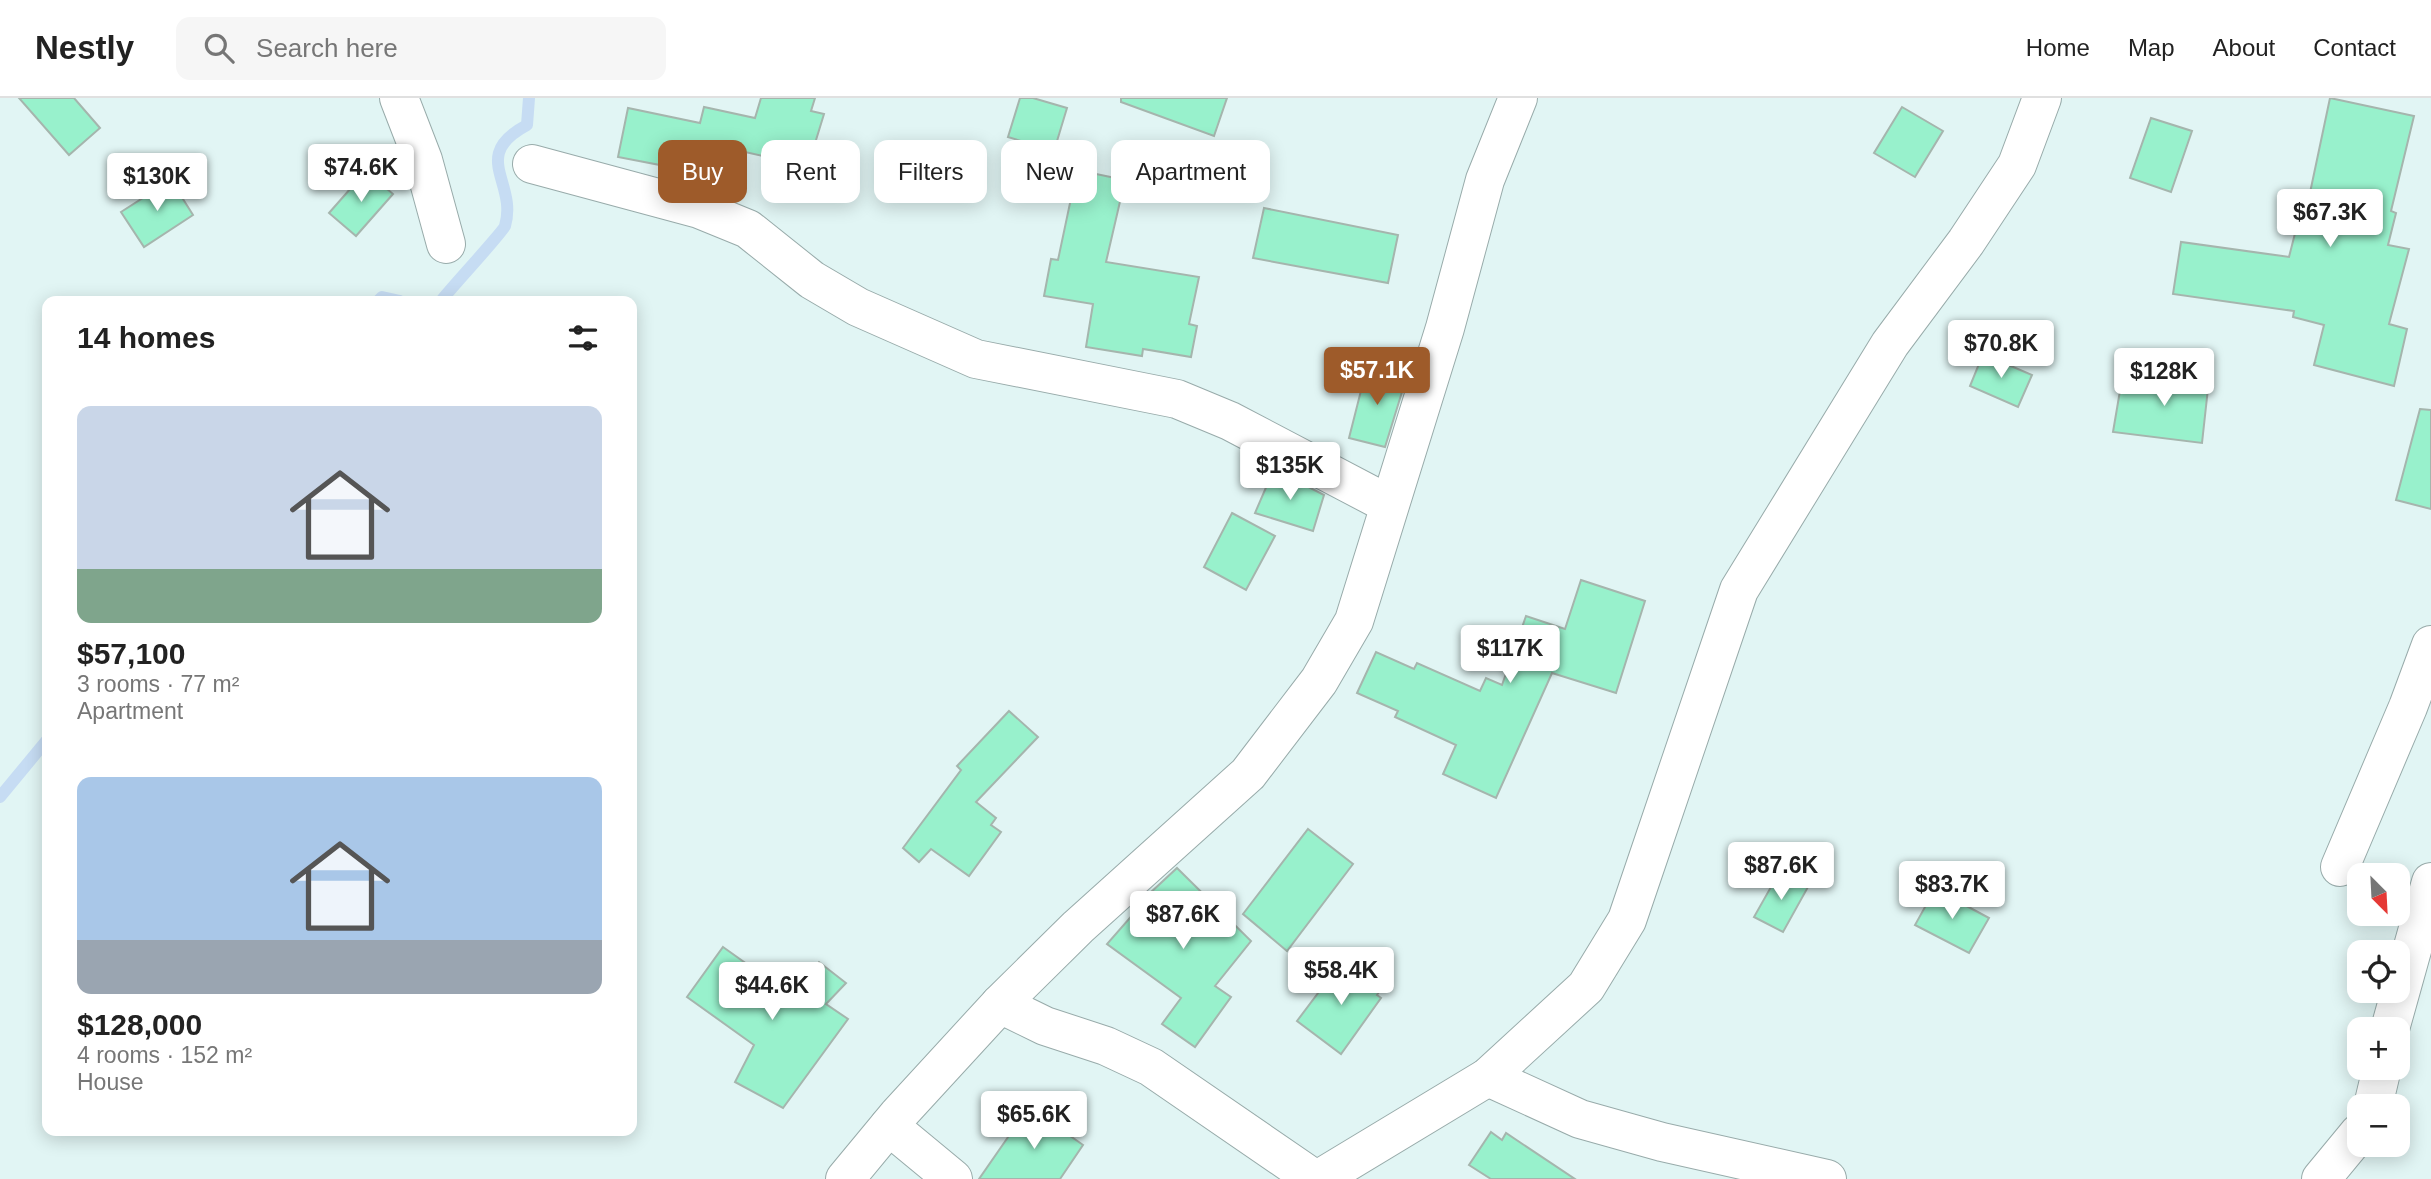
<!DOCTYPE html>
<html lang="en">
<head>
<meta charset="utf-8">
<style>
	:root { --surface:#fff; --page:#f6f6f6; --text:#222; --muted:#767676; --line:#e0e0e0; --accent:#9e5b2a }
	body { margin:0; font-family:Helvetica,sans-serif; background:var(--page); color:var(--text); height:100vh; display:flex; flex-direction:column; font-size:26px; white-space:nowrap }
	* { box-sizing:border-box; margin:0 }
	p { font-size:23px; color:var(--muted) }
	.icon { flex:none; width:38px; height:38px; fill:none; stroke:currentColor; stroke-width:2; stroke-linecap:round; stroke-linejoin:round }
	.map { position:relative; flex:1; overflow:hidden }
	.side { position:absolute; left:42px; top:198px; width:595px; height:840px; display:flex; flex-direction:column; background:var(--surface); border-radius:14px; box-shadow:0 4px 18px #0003 }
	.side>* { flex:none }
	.top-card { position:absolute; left:658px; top:42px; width:665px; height:63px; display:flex; gap:14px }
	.needle { width:46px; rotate:156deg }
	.tools { position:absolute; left:2347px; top:765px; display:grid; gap:14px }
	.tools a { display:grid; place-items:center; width:63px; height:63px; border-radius:14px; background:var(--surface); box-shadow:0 4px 18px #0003; font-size:35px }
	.price { position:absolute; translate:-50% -60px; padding:0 16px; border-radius:7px; background:#fff; color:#222; font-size:23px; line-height:46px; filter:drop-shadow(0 2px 4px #0008) }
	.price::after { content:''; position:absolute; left:50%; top:42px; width:21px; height:16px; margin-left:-10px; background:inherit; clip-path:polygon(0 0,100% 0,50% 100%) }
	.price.on { background:var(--accent); color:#fff }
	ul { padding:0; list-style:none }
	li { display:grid; align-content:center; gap:14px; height:371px; padding:0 35px }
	li span { display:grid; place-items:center; height:217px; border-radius:14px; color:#555 }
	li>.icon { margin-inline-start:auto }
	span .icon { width:126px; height:126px; fill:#fffc; stroke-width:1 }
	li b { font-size:30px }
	h2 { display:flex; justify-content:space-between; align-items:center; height:84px; padding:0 35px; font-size:30px }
	.tag { padding:0 24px; border-radius:14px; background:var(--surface); box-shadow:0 4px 18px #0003; font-size:24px; line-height:63px }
	.tag.on { background:var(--accent); color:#fff }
	header { display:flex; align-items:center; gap:42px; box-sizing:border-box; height:98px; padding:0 35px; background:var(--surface); border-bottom:2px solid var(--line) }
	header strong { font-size:33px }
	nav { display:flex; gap:38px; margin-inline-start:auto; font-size:24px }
	.search { width:490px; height:63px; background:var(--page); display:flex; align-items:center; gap:18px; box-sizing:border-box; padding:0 24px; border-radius:14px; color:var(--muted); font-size:26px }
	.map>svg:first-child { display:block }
</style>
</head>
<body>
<header>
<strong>Nestly</strong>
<div class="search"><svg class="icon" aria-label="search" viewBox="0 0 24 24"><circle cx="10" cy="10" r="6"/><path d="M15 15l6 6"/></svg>Search here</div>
<nav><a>Home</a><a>Map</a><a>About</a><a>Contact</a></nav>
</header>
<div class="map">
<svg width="2431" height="1081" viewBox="0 0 2431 1081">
	<rect width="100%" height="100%" fill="#e1f5f4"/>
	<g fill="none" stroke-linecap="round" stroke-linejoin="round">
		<g stroke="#c6dcf3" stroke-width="12">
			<polyline points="378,203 382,199 400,203"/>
			<path d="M 441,203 C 450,191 503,134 505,128 C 518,84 469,58 527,27 L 529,0"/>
			<polyline points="0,699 47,642"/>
		</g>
	</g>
	<g fill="#98f1cc" stroke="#a5b5ad" stroke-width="2">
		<polygon points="19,0 74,0 100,30 69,57"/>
		<polygon points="761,0 815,0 811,13 824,16 808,68 714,47 710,67 663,56 660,67 618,59 628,10 700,25 704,9 755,20"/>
		<polygon points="1020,0 1033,0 1067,10 1054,53 1008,39"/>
		<polygon points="1121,0 1227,0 1214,38 1121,4"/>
		<polygon points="2330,0 2414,18 2391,113 2396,115 2388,147 2409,151 2389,226 2407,231 2394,288 2314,267 2324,227 2293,219 2294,213 2173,196 2181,144 2289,159 2302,108 2307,109"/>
		<polygon points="1902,9 1943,33 1915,79 1874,55"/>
		<polygon points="2151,20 2192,33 2171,94 2130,80"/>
		<polygon points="1077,72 1125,82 1106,164 1199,179 1189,226 1197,228 1191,259 1143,251 1142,258 1086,249 1093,206 1044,198 1051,161 1058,162"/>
		<polygon points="366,73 393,96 356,138 329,115"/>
		<polygon points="171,82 193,117 144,149 121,114"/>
		<polygon points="1264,110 1398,137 1388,185 1253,160"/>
		<polygon points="1983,256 2032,277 2018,309 1970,288"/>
		<polygon points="1367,269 1406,281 1385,349 1349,340"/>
		<polygon points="2159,275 2209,281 2202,345 2113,334 2122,281 2157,288"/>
		<polygon points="2420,311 2431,312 2431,411 2396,402"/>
		<polygon points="1274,371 1324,397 1313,433 1255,415"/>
		<polygon points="1232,415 1275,438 1246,492 1204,469"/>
		<polygon points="1581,482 1645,503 1616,595 1552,575 1496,700 1443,676 1456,647 1395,619 1398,613 1357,595 1376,554 1414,571 1417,565 1480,593 1486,580 1502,587 1526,518 1565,531"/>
		<polygon points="1009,613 1038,639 976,704 996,720 991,727 1001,734 969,778 931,751 919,764 903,750 961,672 957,668"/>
		<polygon points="1308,731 1353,766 1287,853 1243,816"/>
		<polygon points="1177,770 1251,843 1215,888 1231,899 1195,949 1162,926 1181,900 1107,846 1136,813 1134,810"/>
		<polygon points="1780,773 1808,789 1783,834 1754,819"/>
		<polygon points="1935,791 1989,820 1969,855 1915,827"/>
		<polygon points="723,849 789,896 819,864 846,885 826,906 848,921 783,1010 735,984 754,947 687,899"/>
		<polygon points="1343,862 1381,891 1377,897 1381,900 1341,956 1297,923"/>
		<polygon points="1029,1009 1083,1047 1060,1081 979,1081"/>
		<polygon points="1491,1034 1502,1042 1506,1035 1575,1081 1491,1081 1469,1067"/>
	</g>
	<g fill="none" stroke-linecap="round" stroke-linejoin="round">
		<defs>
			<g id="minor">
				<polyline points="399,0 423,62 446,146"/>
				<polyline points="532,66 699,111 748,131 812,182 858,209 976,261 1177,301 1230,323 1388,406"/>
				<polyline points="2340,769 2408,609 2431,547"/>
				<polyline points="1000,906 1045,928 1106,948 1151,969 1314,1081"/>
				<polyline points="2390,931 2431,784"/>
				<polyline points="1488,979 1580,1021 1662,1044 1827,1081"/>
				<polyline points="2373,1008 2382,970"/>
				<polyline points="889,1028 953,1081"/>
				<polyline points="845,1081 898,1017 1000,906 1078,829 1248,676 1319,583 1354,523 1445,230 1485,82 1518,0"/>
				<polyline points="1319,1081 1488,979 1586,889 1627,822 1739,492 1890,246 1966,144 2017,67 2042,0"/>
				<polyline points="2321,1081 2359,1035"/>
			</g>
		</defs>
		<use href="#minor" stroke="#98abaa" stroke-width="40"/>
		<use href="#minor" stroke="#fff" stroke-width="38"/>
	</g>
</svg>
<div class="tools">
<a><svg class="needle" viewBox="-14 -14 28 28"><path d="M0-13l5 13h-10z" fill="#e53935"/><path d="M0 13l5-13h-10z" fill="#767676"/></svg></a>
<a><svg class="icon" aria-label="locate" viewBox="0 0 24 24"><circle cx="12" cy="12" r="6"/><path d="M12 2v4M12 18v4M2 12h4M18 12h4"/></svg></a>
<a>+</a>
<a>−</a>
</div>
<b class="price" style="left:361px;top:106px">$74.6K</b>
<b class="price" style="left:157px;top:115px">$130K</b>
<b class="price" style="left:2330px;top:151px">$67.3K</b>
<b class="price" style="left:2001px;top:282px">$70.8K</b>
<b class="price on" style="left:1377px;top:309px">$57.1K</b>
<b class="price" style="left:2164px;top:310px">$128K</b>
<b class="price" style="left:1290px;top:404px">$135K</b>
<b class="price" style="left:1510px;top:587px">$117K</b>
<b class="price" style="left:1781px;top:804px">$87.6K</b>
<b class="price" style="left:1952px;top:823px">$83.7K</b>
<b class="price" style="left:1183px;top:853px">$87.6K</b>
<b class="price" style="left:1341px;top:909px">$58.4K</b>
<b class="price" style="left:772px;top:924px">$44.6K</b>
<b class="price" style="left:1034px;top:1053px">$65.6K</b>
<div class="top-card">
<a class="tag on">Buy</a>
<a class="tag">Rent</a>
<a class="tag">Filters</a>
<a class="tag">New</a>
<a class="tag">Apartment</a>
</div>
<section class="side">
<h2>14 homes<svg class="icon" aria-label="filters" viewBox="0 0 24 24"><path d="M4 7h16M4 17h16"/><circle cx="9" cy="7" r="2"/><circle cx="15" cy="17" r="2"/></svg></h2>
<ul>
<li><span style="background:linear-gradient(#c9d6e8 75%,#7fa58c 0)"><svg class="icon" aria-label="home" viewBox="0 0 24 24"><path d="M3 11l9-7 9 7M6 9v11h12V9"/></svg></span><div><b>$57,100</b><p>3 rooms · 77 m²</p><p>Apartment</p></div></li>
<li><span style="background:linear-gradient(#a9c7e8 75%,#9aa5b1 0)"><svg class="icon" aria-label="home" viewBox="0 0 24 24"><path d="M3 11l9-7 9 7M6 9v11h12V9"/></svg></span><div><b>$128,000</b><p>4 rooms · 152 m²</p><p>House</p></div></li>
</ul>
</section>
</div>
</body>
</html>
